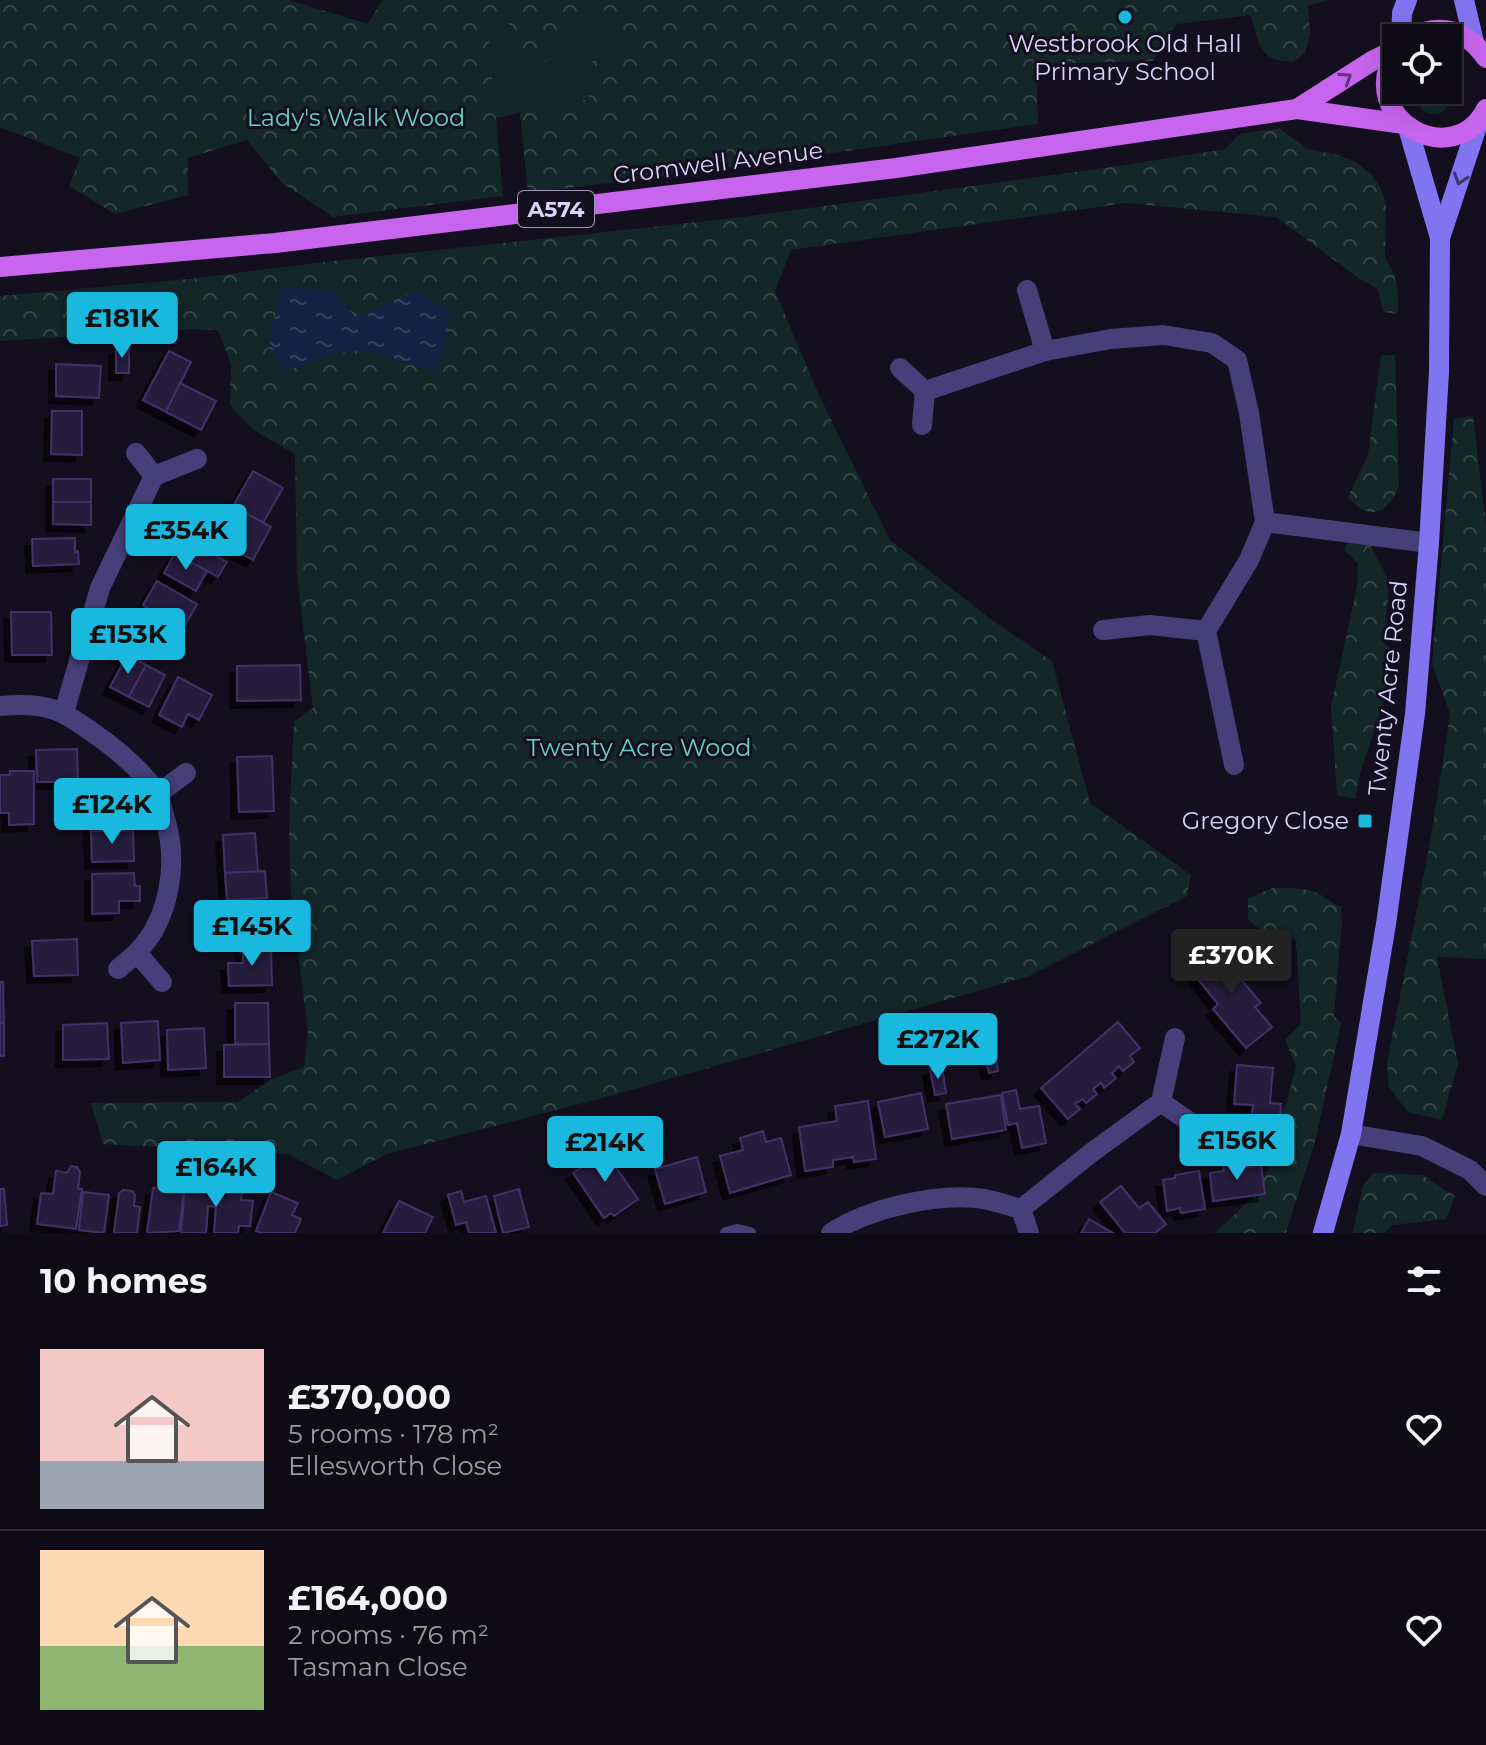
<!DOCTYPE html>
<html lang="en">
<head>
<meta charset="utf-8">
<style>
	:root { --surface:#0e0b17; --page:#171420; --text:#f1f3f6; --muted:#9b9ba1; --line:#2e2b36; --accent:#19b9df }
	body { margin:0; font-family:Montserrat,sans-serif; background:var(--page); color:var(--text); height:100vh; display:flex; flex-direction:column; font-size:30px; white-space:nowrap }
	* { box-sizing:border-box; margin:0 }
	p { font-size:26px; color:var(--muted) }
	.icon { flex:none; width:44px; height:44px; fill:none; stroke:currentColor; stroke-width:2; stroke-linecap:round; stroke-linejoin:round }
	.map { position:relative; height:1233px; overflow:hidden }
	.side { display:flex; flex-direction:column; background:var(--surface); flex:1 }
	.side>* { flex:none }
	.tools { position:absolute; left:1382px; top:24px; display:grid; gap:16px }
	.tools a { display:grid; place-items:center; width:80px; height:80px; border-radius:0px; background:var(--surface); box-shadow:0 8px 32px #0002,0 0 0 2px var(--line); font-size:40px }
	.price { position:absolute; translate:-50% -68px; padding:0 18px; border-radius:8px; background:var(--accent); color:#111; font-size:26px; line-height:52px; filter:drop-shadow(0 2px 4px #0008) }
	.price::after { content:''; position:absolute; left:50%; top:48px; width:24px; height:18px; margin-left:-12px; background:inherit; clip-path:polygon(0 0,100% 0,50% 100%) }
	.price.current { background:#222; color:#fff }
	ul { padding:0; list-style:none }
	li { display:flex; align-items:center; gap:24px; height:200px; padding:0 40px }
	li+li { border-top:2px solid var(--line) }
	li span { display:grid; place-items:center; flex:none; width:224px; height:160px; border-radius:0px; color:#555 }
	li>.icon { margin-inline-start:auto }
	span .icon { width:96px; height:96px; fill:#fffc; stroke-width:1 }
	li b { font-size:34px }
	h2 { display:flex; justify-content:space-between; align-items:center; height:96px; padding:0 40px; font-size:34px }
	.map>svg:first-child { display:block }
</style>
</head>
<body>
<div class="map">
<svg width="1486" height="1233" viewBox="0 0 1486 1233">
	<defs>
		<pattern id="forest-crowns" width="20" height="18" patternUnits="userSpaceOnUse" patternTransform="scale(2)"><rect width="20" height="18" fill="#132728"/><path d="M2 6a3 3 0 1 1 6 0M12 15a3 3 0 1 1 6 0" fill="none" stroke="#354548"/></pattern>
		<pattern id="water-ripples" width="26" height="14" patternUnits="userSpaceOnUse" patternTransform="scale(2)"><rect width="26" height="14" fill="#142243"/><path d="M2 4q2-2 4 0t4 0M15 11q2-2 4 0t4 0" fill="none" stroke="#36415f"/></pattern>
		<filter id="shadow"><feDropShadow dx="-7" dy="7" stdDeviation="0" flood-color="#0009"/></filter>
	</defs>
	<rect width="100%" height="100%" fill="#130f1f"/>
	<g fill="#132728">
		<polygon points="506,8 578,29 602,10 621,20 626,47 589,99 496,118 487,18"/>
		<path d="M 1448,55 C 1486,76 1432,153 1411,90 L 1448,90 Z"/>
	</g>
	<g fill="url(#forest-crowns)">
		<path d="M 0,0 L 289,0 L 368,24 L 382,0 L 1328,0 L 1308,6 L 1310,34 L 1305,53 L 1293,62 C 1256,60 1261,44 1250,15 L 1177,24 L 1153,61 L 1036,64 L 1038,124 L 697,172 L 528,193 L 520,113 L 589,99 L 593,61 L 626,46 L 621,20 L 602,10 L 578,29 L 542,65 L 520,76 L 506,9 L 487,18 L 503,196 L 333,217 L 282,183 L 247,140 L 188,158 L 188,195 L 115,214 L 69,186 L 80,158 L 0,127 Z"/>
		<polygon points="1279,128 1308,149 1338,155 1355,162 1371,174 1381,188 1386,206 1385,258 1394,273 1398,293 1398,314 1383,312 1378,289 1357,277 1276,217 1126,203 791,250 775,291 818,393 890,540 993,621 1052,661 1090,803 1191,875 1187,896 1029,976 614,1095 387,1154 337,1180 288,1154 103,1144 91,1103 238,1102 270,1080 304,1067 308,1032 291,894 289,827 294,721 313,708 297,577 295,454 252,429 230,405 231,364 218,330 192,329 0,341 0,296 199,278 307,264 744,217 1119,166 1225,149 1240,134"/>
		<path d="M 1381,355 L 1395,355 L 1399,486 C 1388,513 1370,523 1348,497 L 1368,455 Z"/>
		<polygon points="1473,416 1486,525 1486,959 1437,957 1458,1064 1442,1120 1408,1112 1389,1087 1387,1062 1431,837 1450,714 1432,663 1454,419"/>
		<polygon points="1349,537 1369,542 1388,579 1388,599 1384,644 1392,649 1385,699 1361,770 1355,799 1337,795 1331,707 1357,587 1358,563 1344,550"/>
		<path d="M 1273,888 C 1289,888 1304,887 1319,894 C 1327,898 1330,903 1341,907 L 1342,921 L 1334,1016 L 1341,1023 L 1316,1138 L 1286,1233 L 1215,1233 L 1245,1205 L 1272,1163 L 1265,1132 L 1286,1104 L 1296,1066 L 1285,1039 L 1301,1024 L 1296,940 L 1259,929 L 1248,920 L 1248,898 Z"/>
		<polygon points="1374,1173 1422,1175 1455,1196 1446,1219 1392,1225 1385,1233 1353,1233 1363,1185"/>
	</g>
	<polygon fill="url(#water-ripples)" points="282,287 333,291 355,317 386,305 415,290 451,314 436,372 364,350 332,354 283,372 269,340"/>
	<g fill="#271d3e" stroke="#413267" stroke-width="2" filter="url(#shadow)">
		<rect x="116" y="348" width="13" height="25"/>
		<polygon points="169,351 191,362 166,412 143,400"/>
		<polygon points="56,364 101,366 99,398 56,396"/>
		<polygon points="180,383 216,401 201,430 166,412"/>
		<polygon points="52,411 82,411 82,455 51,454"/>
		<polygon points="253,471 283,488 263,523 233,506"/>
		<rect x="53" y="479" width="38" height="23"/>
		<polygon points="53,502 91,502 91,525 53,524"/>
		<polygon points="233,506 271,527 253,560 224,544 229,535 219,529"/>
		<polygon points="187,534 218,552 216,556 227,562 218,577 175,553"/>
		<polygon points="75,538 75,552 78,551 79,564 33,566 32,539"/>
		<polygon points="175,553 207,571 196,591 164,573"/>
		<polygon points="157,581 197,604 178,638 142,618 147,608 143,605"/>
		<polygon points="11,612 51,612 52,655 12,655"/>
		<polygon points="125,626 136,632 123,657 112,651"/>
		<polygon points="127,655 146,665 129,697 110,687"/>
		<polygon points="146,665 165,675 149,707 129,697"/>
		<polygon points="300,665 301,700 237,701 237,666"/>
		<polygon points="178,677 212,695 199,720 188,714 182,727 159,715"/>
		<polygon points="77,749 78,782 37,782 36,750"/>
		<polygon points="272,756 274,811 239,812 237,757"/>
		<polygon points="10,771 34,771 34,824 9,825 9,813 0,813 0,775 10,775"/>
		<polygon points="114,800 115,814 132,814 133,830 91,831 90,801"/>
		<polygon points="133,830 134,861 92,862 91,831"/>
		<polygon points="255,833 258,872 225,873 223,835"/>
		<polygon points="265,871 267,898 227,900 225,873"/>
		<polygon points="134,873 135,886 140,886 140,901 119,901 119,913 92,914 92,874"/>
		<polygon points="269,919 270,943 243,944 242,934 226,935 225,920"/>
		<polygon points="77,939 78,975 34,976 32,941"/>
		<polygon points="271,946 272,985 229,986 228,963 243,963 243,947"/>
		<polygon points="1213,946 1261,1003 1255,1007 1272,1027 1246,1048 1213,1009 1218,1004 1188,967"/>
		<polygon points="0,982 3,982 4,1023 0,1023"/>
		<polygon points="235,1003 268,1003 269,1044 235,1044"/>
		<polygon points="158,1021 160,1060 123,1063 121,1023"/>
		<polygon points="1118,1022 1140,1048 1130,1056 1134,1062 1123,1071 1119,1066 1112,1073 1116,1078 1104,1088 1101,1083 1093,1089 1097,1094 1086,1103 1083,1099 1075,1104 1080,1109 1068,1119 1041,1088"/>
		<rect x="0" y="1023" width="4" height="33"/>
		<polygon points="107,1023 109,1059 63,1060 63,1025"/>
		<polygon points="204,1028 206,1068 168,1070 167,1030"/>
		<polygon points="269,1044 270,1077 224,1077 224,1045"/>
		<polygon points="995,1054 998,1071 989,1073 985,1056"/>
		<polygon points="1237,1065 1273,1068 1270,1103 1281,1104 1279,1129 1251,1127 1253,1105 1234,1104"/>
		<polygon points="942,1067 946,1093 935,1095 930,1069"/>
		<polygon points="1016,1090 1020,1109 1039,1106 1046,1143 1022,1148 1017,1123 1008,1125 1002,1093"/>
		<polygon points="921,1093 928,1129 885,1137 878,1102"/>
		<polygon points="1001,1095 1006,1130 952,1139 946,1104"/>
		<polygon points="868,1101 876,1159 854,1162 853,1157 833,1160 833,1167 805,1171 799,1127 837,1121 835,1106"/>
		<polygon points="763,1131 766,1142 781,1138 791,1175 730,1193 720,1156 743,1150 740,1138"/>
		<polygon points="601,1146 638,1199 614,1216 611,1213 604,1218 573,1173 590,1161 587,1156"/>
		<polygon points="697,1157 706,1192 665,1204 655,1169"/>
		<polygon points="1247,1162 1248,1167 1261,1165 1265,1194 1213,1201 1210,1173 1224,1171 1223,1165"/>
		<polygon points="71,1166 77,1167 80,1172 78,1189 82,1189 76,1229 37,1224 41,1193 53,1194 56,1171 67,1173"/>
		<polygon points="1199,1171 1205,1209 1181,1213 1180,1208 1167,1211 1163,1180 1175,1178 1175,1175"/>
		<polygon points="219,1181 243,1183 241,1200 253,1201 250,1226 239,1226 238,1233 214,1233 216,1207 208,1206 206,1233 181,1233 185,1186 219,1188"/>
		<polygon points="1121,1186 1139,1208 1148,1202 1166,1224 1155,1233 1125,1233 1100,1202"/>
		<polygon points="153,1188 184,1191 179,1231 147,1233"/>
		<polygon points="0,1189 4,1189 7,1225 0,1226"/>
		<polygon points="519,1189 529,1227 503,1233 494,1196"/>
		<polygon points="123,1190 132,1191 135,1195 134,1206 140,1207 137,1233 114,1233 119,1193"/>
		<polygon points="461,1191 464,1202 486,1196 496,1233 469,1233 466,1222 456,1225 448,1195"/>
		<polygon points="83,1192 109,1195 104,1233 79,1230"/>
		<polygon points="271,1192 298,1203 292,1215 301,1219 295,1233 261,1233 256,1231"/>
		<polygon points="399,1201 433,1217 425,1233 383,1233"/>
		<polygon points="1089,1219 1113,1233 1081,1233"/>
	</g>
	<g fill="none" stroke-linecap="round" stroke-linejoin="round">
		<polyline stroke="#463f79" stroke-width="12" points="726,1233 737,1230 750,1233"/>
		<g stroke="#463f79" stroke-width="20">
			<polyline points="1027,290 1045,351"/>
			<polyline points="900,368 925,391 922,425"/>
			<polyline points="925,391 1045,351 1111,339 1163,335 1212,343 1237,360 1249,413 1265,522 1249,560 1206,631 1234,765"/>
			<polyline points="136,453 154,476 197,459"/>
			<polyline points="1265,522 1429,543"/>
			<polyline points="1103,630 1150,625 1206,631"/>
			<path d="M 0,706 C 51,701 62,711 102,739 C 122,754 141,770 155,790 C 161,799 163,810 165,819 C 176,854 172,896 155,928 C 151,937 143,945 137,953"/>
			<polyline points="64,713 100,588 154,476"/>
			<polyline points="158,794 186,773"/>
			<polyline points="118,969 137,953 162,982"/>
			<polyline points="1161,1102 1197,1127"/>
			<polyline points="1351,1134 1422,1146 1470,1170 1486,1186"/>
			<polyline points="1021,1209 1029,1233"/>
			<path d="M 831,1233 C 869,1208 939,1192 984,1199 C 996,1201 1009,1206 1021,1209 L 1091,1153 L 1161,1102 L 1175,1038"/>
		</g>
		<g stroke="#8273f0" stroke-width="20">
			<polyline points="1464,0 1474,42"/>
			<polyline points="1401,38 1402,13 1407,0"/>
			<polyline points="1408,128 1440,238"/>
			<polyline points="1323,1233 1351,1134 1386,924 1415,714 1429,543 1439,372 1440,238 1479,120"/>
		</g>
		<g stroke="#c765ee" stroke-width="20">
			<path d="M 1410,38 C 1440,22 1467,30 1486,58"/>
			<path d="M 1396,51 C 1354,121 1455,172 1486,109"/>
			<polyline points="1297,109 1372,61 1396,49"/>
			<polyline points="0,267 275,243 896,168 1297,109 1404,124"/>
		</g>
	</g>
	<defs><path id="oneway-chevron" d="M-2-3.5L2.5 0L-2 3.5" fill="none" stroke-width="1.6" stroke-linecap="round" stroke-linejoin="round" transform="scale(2)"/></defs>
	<use stroke="#64367c" href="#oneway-chevron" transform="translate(1346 78) rotate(-33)"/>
	<use stroke="#3f3773" href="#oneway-chevron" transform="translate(1460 179) rotate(108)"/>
	<g fill="#19b9df" stroke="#130f1f" stroke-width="3">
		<circle cx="1125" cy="17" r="8"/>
		<rect x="1357" y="813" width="16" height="16" rx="4"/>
	</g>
	<g text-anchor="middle" stroke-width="6" stroke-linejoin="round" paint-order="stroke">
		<rect fill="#130f1f" stroke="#9e98b8" stroke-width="2" x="518" y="191" width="76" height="36" rx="6"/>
		<g font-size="22" font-weight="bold" fill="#dad2fa">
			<text x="556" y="217">A574</text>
		</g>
		<g font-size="24" fill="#dad2fa" stroke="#130f1f">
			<text x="1125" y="52">Westbrook Old Hall<tspan x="1125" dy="28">Primary School</tspan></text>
			<text x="1349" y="829" text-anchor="end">Gregory Close</text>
		</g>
		<g font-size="24" fill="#66d1c1" stroke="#130f1f">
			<text x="356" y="126">Lady's Walk Wood</text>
			<text x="639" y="756">Twenty Acre Wood</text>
		</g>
		<g font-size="24" fill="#dad2fa" stroke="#130f1f">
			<text transform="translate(718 163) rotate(-7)" y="8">Cromwell Avenue</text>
			<text transform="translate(1388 688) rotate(-84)" y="8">Twenty Acre Road</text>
		</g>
	</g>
</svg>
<div class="tools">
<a><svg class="icon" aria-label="locate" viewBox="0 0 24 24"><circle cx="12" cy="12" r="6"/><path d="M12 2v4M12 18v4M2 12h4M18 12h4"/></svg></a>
</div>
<b class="price" style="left:122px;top:360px">£181K</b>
<b class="price" style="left:186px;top:572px">£354K</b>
<b class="price" style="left:128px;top:676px">£153K</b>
<b class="price" style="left:112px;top:846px">£124K</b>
<b class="price" style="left:252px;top:968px">£145K</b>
<b class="price current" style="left:1231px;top:997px">£370K</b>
<b class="price" style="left:938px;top:1081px">£272K</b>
<b class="price" style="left:1237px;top:1182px">£156K</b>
<b class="price" style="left:605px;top:1184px">£214K</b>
<b class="price" style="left:216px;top:1209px">£164K</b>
</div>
<section class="side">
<h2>10 homes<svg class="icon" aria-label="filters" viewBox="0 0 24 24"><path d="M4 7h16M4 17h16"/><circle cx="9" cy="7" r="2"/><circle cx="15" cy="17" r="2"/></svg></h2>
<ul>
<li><span style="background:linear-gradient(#f6c9c9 70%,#9aa5b1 0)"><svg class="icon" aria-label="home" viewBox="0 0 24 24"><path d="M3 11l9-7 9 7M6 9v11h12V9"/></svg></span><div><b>£370,000</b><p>5 rooms · 178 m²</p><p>Ellesworth Close</p></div><svg class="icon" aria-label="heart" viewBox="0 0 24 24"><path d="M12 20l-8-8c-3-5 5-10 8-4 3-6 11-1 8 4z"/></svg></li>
<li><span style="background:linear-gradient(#ffd9b3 60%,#8fb573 0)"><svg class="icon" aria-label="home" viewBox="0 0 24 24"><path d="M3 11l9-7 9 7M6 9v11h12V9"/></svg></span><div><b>£164,000</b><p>2 rooms · 76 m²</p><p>Tasman Close</p></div><svg class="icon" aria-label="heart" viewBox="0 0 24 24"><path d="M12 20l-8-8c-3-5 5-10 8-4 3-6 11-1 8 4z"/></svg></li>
</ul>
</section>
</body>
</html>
